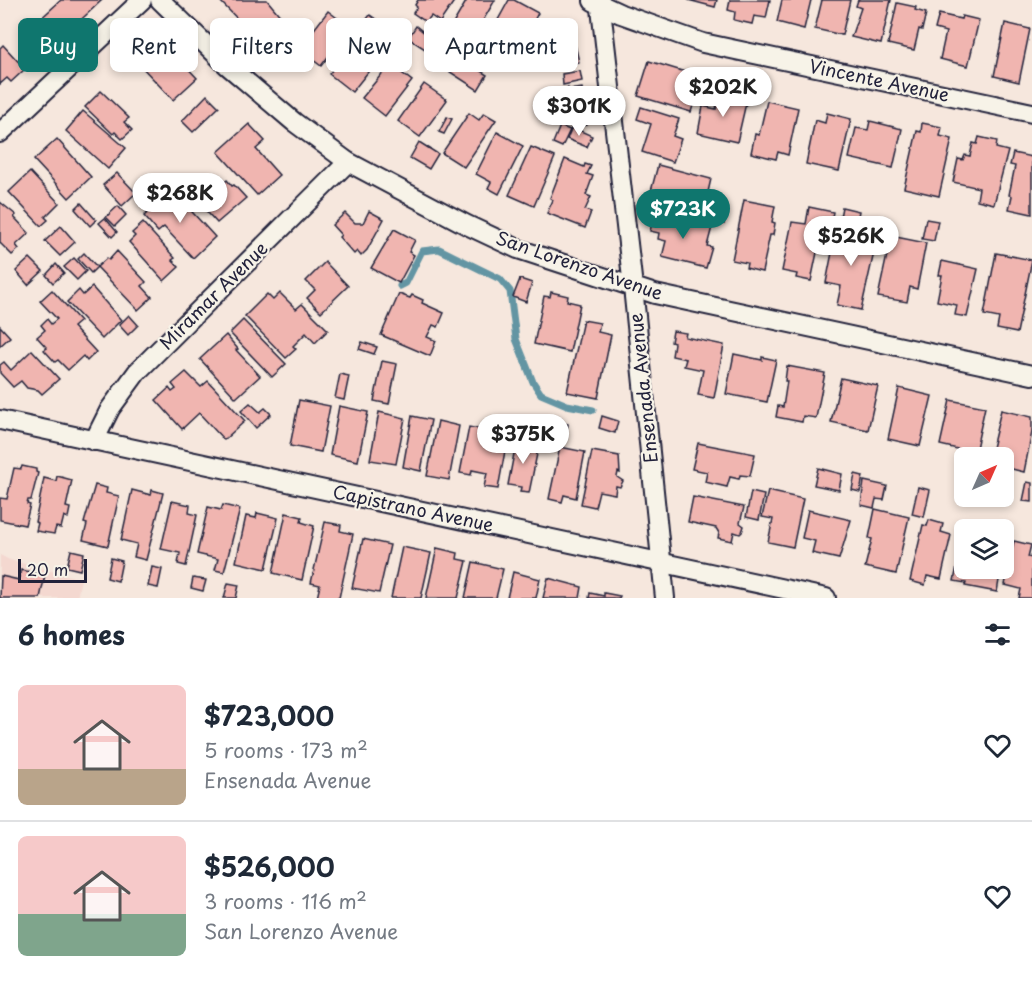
<!DOCTYPE html>
<html lang="en">
<head>
<meta charset="utf-8">
<style>
	:root { --surface:#fff; --page:#f2f2f3; --text:#1f2937; --muted:#747a83; --line:#e0e1e3; --accent:#0f766e }
	body { margin:0; font-family:"Playpen Sans",sans-serif; background:var(--page); color:var(--text); height:100vh; display:flex; flex-direction:column; font-size:22px; white-space:nowrap }
	* { box-sizing:border-box; margin:0 }
	p { font-size:20px; color:var(--muted) }
	.icon { flex:none; width:33px; height:33px; fill:none; stroke:currentColor; stroke-width:2; stroke-linecap:round; stroke-linejoin:round }
	.map { position:relative; height:598px; overflow:hidden }
	.details { display:flex; flex-direction:column; background:var(--surface); flex:1 }
	.details>* { flex:none }
	.banner { position:absolute; left:18px; top:18px; width:600px; height:54px; display:flex; gap:12px }
	.needle { width:39px; rotate:45deg }
	.buttons { position:absolute; left:954px; top:447px; display:grid; gap:12px }
	.buttons a { display:grid; place-items:center; width:60px; height:60px; border-radius:9px; background:var(--surface); box-shadow:0 3px 9px #0003; font-size:30px }
	.scale { position:absolute; left:18px; bottom:15px; width:69px; box-sizing:border-box; padding-left:6px; border:3px solid #22223b; border-top:0; font-size:16px; line-height:21px; white-space:nowrap; color:#22223b; -webkit-text-stroke:4px #f7f3e8; paint-order:stroke }
	.price { position:absolute; translate:-50% -51px; padding:0 14px; border-radius:21px; background:#fff; color:#222; font-size:20px; line-height:39px; filter:drop-shadow(0 2px 3px #0008) }
	.price::after { content:''; position:absolute; left:50%; top:36px; width:18px; height:14px; margin-left:-9px; background:inherit; clip-path:polygon(0 0,100% 0,50% 100%) }
	.price.current { background:var(--accent); color:#fff }
	ul { padding:0; list-style:none }
	li { display:flex; align-items:center; gap:18px; height:150px; padding:0 18px }
	li+li { border-top:2px solid var(--line) }
	li span { display:grid; place-items:center; flex:none; width:168px; height:120px; border-radius:9px; color:#555 }
	li>.icon { margin-inline-start:auto }
	span .icon { width:72px; height:72px; fill:#fffc; stroke-width:1 }
	li b { font-size:26px }
	h2 { display:flex; justify-content:space-between; align-items:center; height:72px; padding:0 18px; font-size:26px }
	.chip { padding:0 21px; border-radius:9px; background:var(--surface); box-shadow:0 3px 9px #0003; font-size:21px; line-height:54px }
	.chip.current { background:var(--accent); color:#fff }
	.map>svg:first-child { display:block }
</style>
</head>
<body>
<div class="map">
<svg width="1032" height="598" viewBox="0 0 1032 598">
	<rect width="100%" height="100%" fill="#f6e7dd"/>
	<filter id="ink" filterUnits="userSpaceOnUse"><feTurbulence type="fractalNoise" baseFrequency=".0167" numOctaves="2"/><feDisplacementMap in="SourceGraphic" scale="12" xChannelSelector="R" yChannelSelector="G"/><feConvolveMatrix kernelMatrix="1 2 1 2 8 2 1 2 1" color-interpolation-filters="sRGB"/></filter>
	<g filter="url(#ink)">
		<polygon fill="#f4d8d0" points="0,555 10,560 81,579 77,598 0,598"/>
		<g fill="none" stroke-linecap="round" stroke-linejoin="round">
			<polyline stroke="#6395a3" stroke-width="7" points="400,286 406,283 422,251 439,249 500,279 510,291 516,339 533,382 541,394 567,405 593,410"/>
		</g>
		<g fill="#f0b5b0" stroke="#22223b" stroke-width="1.5">
			<polygon points="61,0 102,0 68,32 65,29 52,40 36,23"/>
			<polygon points="219,0 267,0 282,18 259,41"/>
			<polygon points="418,0 455,0 440,22 431,16 426,22 413,13 417,7 415,5"/>
			<polygon points="467,0 495,0 477,31 469,26 462,36 450,29"/>
			<polygon points="509,0 514,0 538,13 522,43 517,40 511,50 488,38"/>
			<polygon points="688,0 717,0 715,7"/>
			<polygon points="730,0 770,0 766,18 754,16 752,24 734,20 735,12 728,10"/>
			<polygon points="782,0 811,0 804,29 777,22"/>
			<polygon points="822,0 850,0 842,35 815,29"/>
			<polygon points="858,0 891,0 881,44 851,37 861,8 856,6"/>
			<polygon points="897,3 916,7 915,10 926,13 922,30 919,29 914,50 888,44"/>
			<polygon points="328,11 350,28 321,66 299,49"/>
			<polygon points="939,14 961,19 962,16 979,20 968,66 940,59 946,32 935,29"/>
			<polygon points="370,15 380,22 366,41 356,33"/>
			<polygon points="563,23 565,32 572,31 579,62 539,69 532,28"/>
			<polygon points="1005,23 1030,29 1019,82 994,76"/>
			<polygon points="416,26 426,34 430,28 439,35 428,51 408,38"/>
			<polygon points="357,39 380,57 352,92 329,74"/>
			<polygon points="164,43 197,78 173,100 140,65"/>
			<polygon points="3,45 25,69 11,82 7,78 0,84 0,48"/>
			<polygon points="458,47 484,63 479,70 487,75 478,90 444,68"/>
			<polygon points="649,61 702,77 691,112 638,96"/>
			<polygon points="390,64 412,81 385,116 362,98"/>
			<polygon points="580,71 582,81 563,85 562,74"/>
			<polygon points="424,84 447,100 420,137 398,121"/>
			<polygon points="568,88 569,90 582,88 587,125 578,126 578,123 571,124 564,120 562,123 553,119 554,116 551,117 548,92"/>
			<polygon points="101,91 129,118 124,122 132,130 122,139 115,132 113,134 85,107"/>
			<polygon points="720,91 739,96 738,101 746,103 737,142 698,133 703,106 716,109"/>
			<polygon points="207,95 219,107 193,132 182,121"/>
			<polygon points="767,101 798,108 788,155 778,152 776,159 751,153 755,134 759,135"/>
			<polygon points="641,107 679,119 673,136 681,139 673,162 642,152 651,124 637,119"/>
			<polygon points="83,111 126,148 108,169 66,131"/>
			<polygon points="469,113 479,120 484,113 496,120 464,167 442,153"/>
			<polygon points="827,113 851,119 839,171 806,164 815,120 825,123"/>
			<polygon points="447,117 452,119 444,134 439,132"/>
			<polygon points="870,121 902,129 893,168 849,158 856,128 868,130"/>
			<polygon points="922,123 942,127 940,136 952,139 939,196 904,188 917,131 921,132"/>
			<polygon points="249,124 265,141 256,149 279,175 257,195 218,152"/>
			<polygon points="560,126 570,130 562,147 553,143"/>
			<polygon points="572,127 592,136 587,147 567,139"/>
			<polygon points="497,132 523,146 499,194 488,188 491,182 476,174"/>
			<polygon points="979,137 997,141 996,148 1008,151 994,204 977,200 979,188 953,182 958,159 963,160 965,155 970,156 973,143 977,144"/>
			<polygon points="57,139 91,177 69,198 34,160"/>
			<polygon points="419,142 438,154 429,169 410,158"/>
			<polygon points="531,147 555,157 534,206 509,195"/>
			<polygon points="1013,153 1032,157 1032,214 1009,209 1012,196 1009,195 1015,166 1010,165"/>
			<polygon points="565,159 584,167 585,164 591,166 587,174 593,176 586,195 591,197 585,210 591,212 585,228 547,213 553,200 550,198"/>
			<polygon points="658,165 711,179 704,209 650,195"/>
			<polygon points="30,172 59,203 45,217 48,220 41,226 9,192"/>
			<polygon points="117,173 136,193 122,206 103,185"/>
			<polygon points="227,180 232,186 234,185 246,198 217,223 200,204"/>
			<polygon points="172,190 215,237 193,258 164,227 158,232 144,216"/>
			<polygon points="744,200 775,206 772,222 775,223 773,235 770,235 762,272 746,268 747,263 732,260"/>
			<polygon points="0,202 16,215 14,217 29,233 16,245 19,249 12,255 0,243"/>
			<polygon points="81,203 96,220 90,226 75,209"/>
			<polygon points="708,204 727,207 724,224 705,220"/>
			<polygon points="118,206 126,215 115,226 106,217"/>
			<polygon points="809,207 833,212 826,245 819,243 811,281 796,278 797,274 782,271 792,222 806,224"/>
			<polygon points="842,207 859,211 857,221 840,217"/>
			<polygon points="369,211 384,219 367,250 361,256 357,251 354,254 339,237 341,235 332,225 345,213 355,223 363,223"/>
			<polygon points="655,212 712,227 707,246 712,247 706,268 662,257 666,241 658,239 659,233 650,231"/>
			<polygon points="105,218 117,232 112,237 99,223"/>
			<polygon points="926,219 938,221 934,241 922,239"/>
			<polygon points="143,223 175,258 172,260 179,267 164,281 129,242 135,236 132,233"/>
			<polygon points="61,226 75,242 60,256 45,241"/>
			<polygon points="837,227 851,230 849,238 862,241 862,236 877,239 861,310 837,305 841,286 826,283"/>
			<polygon points="394,229 415,240 409,252 414,255 399,283 371,268"/>
			<polygon points="891,236 926,243 917,289 910,287 907,302 878,297"/>
			<polygon points="117,251 146,282 142,286 152,297 138,310 97,267 107,258 109,260"/>
			<polygon points="84,253 97,267 91,273 78,259"/>
			<polygon points="996,253 1032,260 1017,333 997,329 999,318 984,315"/>
			<polygon points="30,258 43,271 28,285 16,271"/>
			<polygon points="74,258 86,271 77,280 64,267"/>
			<polygon points="942,261 978,269 967,317 955,315 957,305 937,301 942,275 939,275"/>
			<polygon points="325,262 348,286 321,312 307,298 315,290 306,281"/>
			<polygon points="56,264 64,273 53,283 46,275"/>
			<polygon points="520,279 532,283 526,302 513,297"/>
			<polygon points="92,287 121,320 102,339 67,302 79,290 83,295"/>
			<polygon points="52,290 80,321 73,327 96,352 87,361 83,356 68,370 58,360 55,362 44,350 47,348 37,337 45,330 41,325 47,319 51,324 57,319 40,301"/>
			<polygon points="551,292 568,296 567,301 580,304 570,352 534,344 544,296 550,297"/>
			<polygon points="280,293 296,309 302,304 328,330 315,343 306,333 293,346 296,349 286,358 245,316 267,294 273,300"/>
			<polygon points="399,294 410,298 412,295 423,300 422,303 444,313 438,327 433,325 427,337 436,341 430,356 381,335"/>
			<polygon points="129,315 138,325 128,335 119,325"/>
			<polygon points="243,320 286,364 272,377 230,333"/>
			<polygon points="583,320 600,323 598,332 611,335 598,398 567,392"/>
			<polygon points="0,326 10,337 0,346"/>
			<polygon points="673,331 686,333 685,337 724,345 714,398 698,395 703,370 684,366 686,359 672,356 674,343 671,342"/>
			<polygon points="226,335 238,349 236,350 260,376 236,398 200,359"/>
			<polygon points="362,342 377,347 374,354 359,349"/>
			<polygon points="32,350 59,379 42,394 38,390 27,388 21,381 13,387 0,373 0,365 4,362 11,370"/>
			<polygon points="734,354 762,360 762,357 776,360 767,402 726,394"/>
			<polygon points="382,361 397,364 389,404 374,401"/>
			<polygon points="787,366 825,373 816,418 803,416 802,422 776,417 778,406 783,407 787,381 785,381"/>
			<polygon points="186,372 201,387 208,381 245,421 224,440 199,413 182,429 156,400 169,388 172,392 176,389 172,384"/>
			<polygon points="340,374 349,376 344,400 335,398"/>
			<polygon points="841,378 878,386 868,430 831,422"/>
			<polygon points="899,388 932,396 920,446 888,439"/>
			<polygon points="299,400 330,406 321,452 290,446"/>
			<polygon points="950,400 985,407 975,453 940,445"/>
			<polygon points="250,403 260,412 265,408 271,414 256,428 241,411"/>
			<polygon points="339,406 368,412 358,461 330,455"/>
			<polygon points="1001,410 1032,417 1032,432 1024,472 1004,467 1004,455 991,452"/>
			<polygon points="379,412 405,418 396,464 370,460"/>
			<polygon points="412,416 431,420 421,471 403,467"/>
			<polygon points="602,416 618,421 615,433 599,428"/>
			<polygon points="438,421 459,426 449,480 427,476"/>
			<polygon points="498,421 510,424 498,489 484,487 487,473 472,470 471,475 460,473 469,427 496,432"/>
			<polygon points="556,422 568,424 564,444 552,442"/>
			<polygon points="517,438 530,440 529,447 538,449 529,493 520,492 521,487 508,485"/>
			<polygon points="698,443 755,454 750,476 740,475 739,479 730,477 727,487 705,482 707,472 692,469"/>
			<polygon points="560,447 585,452 576,498 564,495 562,502 549,499"/>
			<polygon points="592,451 619,456 620,473 618,472 617,477 623,481 620,487 616,486 615,494 599,491 595,507 581,504"/>
			<polygon points="22,466 36,469 36,472 38,473 31,500 28,500 27,504 30,505 25,525 0,520 0,498 7,499 14,468 21,469"/>
			<polygon points="818,468 842,474 839,490 814,485"/>
			<polygon points="855,474 863,476 860,492 852,490"/>
			<polygon points="57,476 72,480 66,507 70,508 68,518 64,516 61,528 56,527 54,534 36,531 38,523 35,522 44,478 56,481"/>
			<polygon points="864,481 887,486 884,500 876,499 874,508 861,505"/>
			<polygon points="1027,482 1032,483 1032,502 1023,501"/>
			<polygon points="95,485 107,488 106,493 119,496 108,546 83,540 87,524 84,523"/>
			<polygon points="918,487 930,490 924,517 912,514"/>
			<polygon points="132,490 151,495 152,490 163,493 146,560 134,557 137,544 121,540"/>
			<polygon points="768,491 803,499 793,547 768,542 773,519 762,517"/>
			<polygon points="751,492 764,495 759,520 746,517"/>
			<polygon points="693,497 744,507 740,523 744,526 742,532 740,534 734,532 732,541 718,538 719,533 716,528 688,522"/>
			<polygon points="172,501 190,505 189,513 197,515 186,566 178,564 180,553 161,549"/>
			<polygon points="223,505 240,509 224,572 215,570 218,559 197,554 208,507 221,510"/>
			<polygon points="875,509 909,517 896,574 865,567 872,539 869,538"/>
			<polygon points="808,510 851,520 839,559 812,553 815,541 802,538"/>
			<polygon points="257,513 278,518 266,569 236,562 246,516 256,518"/>
			<polygon points="286,513 302,517 301,522 314,526 302,580 273,573"/>
			<polygon points="929,520 943,524 941,532 951,535 941,579 927,576 925,585 910,581 923,525 927,526"/>
			<polygon points="325,522 341,525 340,531 353,534 339,598 317,598 320,585 311,583"/>
			<polygon points="363,539 390,545 379,593 352,588"/>
			<polygon points="1014,541 1031,545 1028,557 1032,558 1032,598 1019,598 1021,589 1005,585"/>
			<polygon points="402,547 431,553 421,598 391,598"/>
			<polygon points="437,548 458,553 457,559 467,561 458,598 426,598"/>
			<polygon points="71,550 84,553 80,570 67,567"/>
			<polygon points="111,558 122,561 118,581 107,578"/>
			<polygon points="473,562 503,569 496,598 465,598"/>
			<polygon points="958,562 964,563 964,568 1001,568 997,592 965,586 966,583 954,581"/>
			<polygon points="152,567 162,569 158,588 148,586"/>
			<polygon points="21,570 45,575 40,598 0,598 1,576 19,580"/>
			<polygon points="513,572 540,579 536,598 507,598"/>
			<polygon points="193,578 206,580 203,591 191,588"/>
			<polygon points="548,578 582,587 580,598 543,598"/>
			<polygon points="228,583 239,585 236,598 224,598"/>
			<polygon points="590,593 604,596 604,593 620,596 619,598 589,598"/>
		</g>
		<g fill="none" stroke-linecap="round" stroke-linejoin="round">
			<defs>
				<g id="minor">
					<polyline points="160,0 228,66 294,122 348,162 467,225 518,249 655,294 1032,375"/>
					<polyline points="600,0 633,287 665,598"/>
					<polyline points="593,1 621,14 703,43 1032,113"/>
					<polyline points="0,133 142,0"/>
					<polyline points="0,420 826,598"/>
					<polyline points="94,441 110,409 137,372 348,162"/>
				</g>
			</defs>
			<use href="#minor" stroke="#22223b" stroke-width="22"/>
			<use href="#minor" stroke="#f7f3e8" stroke-width="18"/>
		</g>
	</g>
	<g text-anchor="middle" stroke-width="4.5" stroke-linejoin="round" paint-order="stroke">
		<g font-size="18" fill="#22223b" stroke="#f7f3e8">
			<text transform="translate(879 81) rotate(12)" y="6">Vincente Avenue</text>
			<text transform="translate(579 266) rotate(19)" y="6">San Lorenzo Avenue</text>
			<text transform="translate(214 296) rotate(-45)" y="6">Miramar Avenue</text>
			<text transform="translate(644 388) rotate(-96)" y="6">Ensenada Avenue</text>
			<text transform="translate(413 509) rotate(12)" y="6">Capistrano Avenue</text>
		</g>
	</g>
</svg>
<div class="buttons">
<a><svg class="needle" viewBox="-14 -14 28 28"><path d="M0-13l5 13h-10z" fill="#e53935"/><path d="M0 13l5-13h-10z" fill="#747a83"/></svg></a>
<a><svg class="icon" aria-label="layers" viewBox="0 0 24 24"><path d="M12 4l9 5-9 5-9-5zM3 14l9 5 9-5"/></svg></a>
</div>
<div class="scale">20 m</div>
<b class="price" style="left:723px;top:118px">$202K</b>
<b class="price" style="left:579px;top:137px">$301K</b>
<b class="price" style="left:180px;top:224px">$268K</b>
<b class="price current" style="left:683px;top:240px">$723K</b>
<b class="price" style="left:851px;top:267px">$526K</b>
<b class="price" style="left:523px;top:465px">$375K</b>
<div class="banner">
<a class="chip current">Buy</a>
<a class="chip">Rent</a>
<a class="chip">Filters</a>
<a class="chip">New</a>
<a class="chip">Apartment</a>
</div>
</div>
<section class="details">
<h2>6 homes<svg class="icon" aria-label="filters" viewBox="0 0 24 24"><path d="M4 7h16M4 17h16"/><circle cx="9" cy="7" r="2"/><circle cx="15" cy="17" r="2"/></svg></h2>
<ul>
<li><span style="background:linear-gradient(#f6c9c9 70%,#b9a48a 0)"><svg class="icon" aria-label="home" viewBox="0 0 24 24"><path d="M3 11l9-7 9 7M6 9v11h12V9"/></svg></span><div><b>$723,000</b><p>5 rooms · 173 m²</p><p>Ensenada Avenue</p></div><svg class="icon" aria-label="heart" viewBox="0 0 24 24"><path d="M12 20l-8-8c-3-5 5-10 8-4 3-6 11-1 8 4z"/></svg></li>
<li><span style="background:linear-gradient(#f6c9c9 65%,#7fa58c 0)"><svg class="icon" aria-label="home" viewBox="0 0 24 24"><path d="M3 11l9-7 9 7M6 9v11h12V9"/></svg></span><div><b>$526,000</b><p>3 rooms · 116 m²</p><p>San Lorenzo Avenue</p></div><svg class="icon" aria-label="heart" viewBox="0 0 24 24"><path d="M12 20l-8-8c-3-5 5-10 8-4 3-6 11-1 8 4z"/></svg></li>
</ul>
</section>
</body>
</html>
